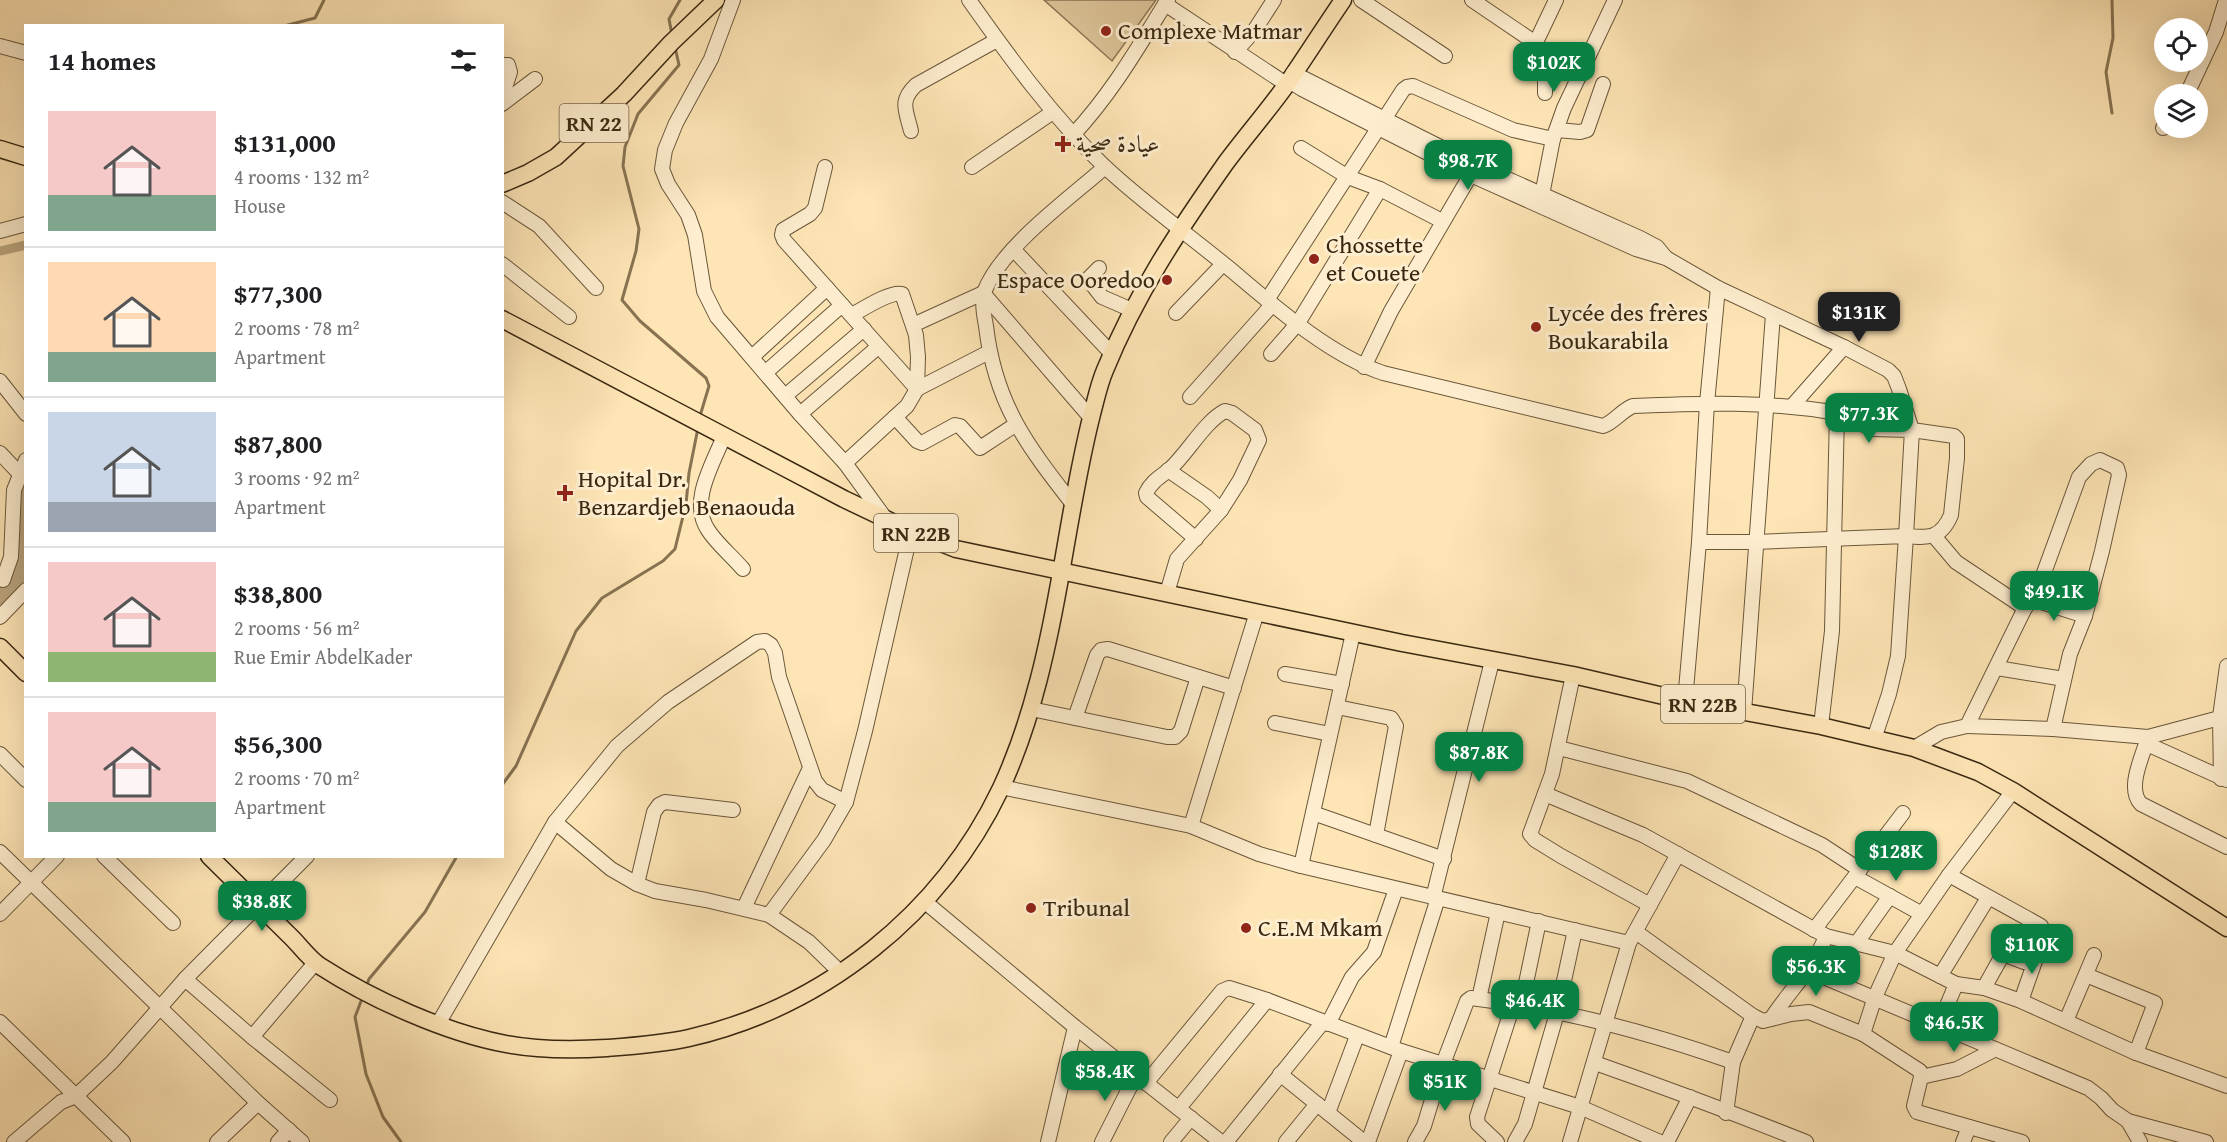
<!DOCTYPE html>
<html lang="en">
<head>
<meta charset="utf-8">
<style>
	:root { --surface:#fff; --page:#f6f6f6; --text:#202124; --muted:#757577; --line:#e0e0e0; --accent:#0b8043 }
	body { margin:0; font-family:"Gentium Book Plus",Amiri,serif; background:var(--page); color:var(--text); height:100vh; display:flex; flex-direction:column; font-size:22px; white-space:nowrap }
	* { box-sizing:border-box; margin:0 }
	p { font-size:20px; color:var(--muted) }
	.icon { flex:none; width:33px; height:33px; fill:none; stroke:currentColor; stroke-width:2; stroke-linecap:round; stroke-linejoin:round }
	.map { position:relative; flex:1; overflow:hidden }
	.drawer { position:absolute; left:24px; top:24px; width:480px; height:834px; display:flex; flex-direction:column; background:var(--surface); border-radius:0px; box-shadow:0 6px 24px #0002 }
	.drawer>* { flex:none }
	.tools { position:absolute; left:2154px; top:18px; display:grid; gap:12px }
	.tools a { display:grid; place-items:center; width:54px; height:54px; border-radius:50%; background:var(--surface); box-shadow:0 6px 24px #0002; font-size:30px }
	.price { position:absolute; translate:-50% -51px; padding:0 14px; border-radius:12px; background:var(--accent); color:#fff; font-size:20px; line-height:39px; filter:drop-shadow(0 2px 3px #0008) }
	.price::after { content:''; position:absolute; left:50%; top:36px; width:18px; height:14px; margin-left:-9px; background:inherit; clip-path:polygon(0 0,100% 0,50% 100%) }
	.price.current { background:#222; color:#fff }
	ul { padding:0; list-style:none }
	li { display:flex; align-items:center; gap:18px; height:150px; padding:0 24px }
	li+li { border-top:2px solid var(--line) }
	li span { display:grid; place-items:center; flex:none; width:168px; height:120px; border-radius:0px; color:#555 }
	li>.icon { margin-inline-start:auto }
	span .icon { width:72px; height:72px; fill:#fffc; stroke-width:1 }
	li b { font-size:26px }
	h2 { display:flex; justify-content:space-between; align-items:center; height:72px; padding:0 24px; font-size:26px }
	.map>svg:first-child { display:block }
</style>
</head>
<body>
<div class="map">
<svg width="2227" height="1142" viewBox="0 0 2227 1142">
	<rect width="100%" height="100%" fill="#fee5b5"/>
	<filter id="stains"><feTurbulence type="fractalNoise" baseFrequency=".00333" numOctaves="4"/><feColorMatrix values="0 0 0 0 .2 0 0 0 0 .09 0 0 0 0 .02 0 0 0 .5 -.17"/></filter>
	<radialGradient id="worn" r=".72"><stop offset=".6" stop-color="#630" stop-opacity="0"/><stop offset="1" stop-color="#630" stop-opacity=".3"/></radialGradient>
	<polygon fill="#ddc599" stroke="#8b7655" stroke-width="1.5" points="1044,0 1156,0 1112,61"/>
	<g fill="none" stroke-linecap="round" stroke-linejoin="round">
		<g stroke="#877352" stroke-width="3">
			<polyline points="2112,0 2113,38 2106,72 2112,113"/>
			<polyline points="284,26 315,18 324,0"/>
			<polyline points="672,35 669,19 680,0"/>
			<polyline points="675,47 679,65 638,114 625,147 623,166 639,229 636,251 622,300 640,321 706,378 709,386 700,416"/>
			<polyline points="502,785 516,766 576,631 602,598 663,561 675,549 686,504 689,473 698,428"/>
			<polyline points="366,987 369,979 425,912 457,856"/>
			<polyline points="363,996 355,1017 366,1074 383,1117 401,1142"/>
		</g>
		<polyline stroke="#bba57d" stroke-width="9" points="0,251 26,245"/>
		<polyline stroke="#bba57d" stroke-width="16" points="0,597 18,582 20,523 26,489"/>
		<defs>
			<g id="minor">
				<polyline points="733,0 711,59 676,123 665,150 662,169 668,184 688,215 695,235 704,291 717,317 800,414 845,463 885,518"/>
				<path d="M 969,0 C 1010,58 1052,116 1103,165 C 1143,203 1188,234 1230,269 C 1274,306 1329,355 1383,373 L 1603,426 C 1614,422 1621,411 1633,406 C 1704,403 1767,401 1837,413 L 1832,631 L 1821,726"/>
				<polyline points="1168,0 1165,4 1286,84"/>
				<polyline points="1361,0 1445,56"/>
				<polyline points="1472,0 1537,44"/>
				<polyline points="0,46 26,53"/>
				<polyline points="1235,52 1254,31 1274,0"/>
				<polyline points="502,65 508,65 510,72 502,97"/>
				<polyline points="1293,73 1476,165 1640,238 1657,247 1666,258"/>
				<polyline points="1289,81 1302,89 1471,175 1636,249 1666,258 1718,288 1844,347 1793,405"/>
				<polyline points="1545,93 1545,64 1537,47 1537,40 1556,0"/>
				<polyline points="2187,94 2216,32 2226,0"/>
				<polyline points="502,104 535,79"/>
				<polyline points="2163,128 2164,127"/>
				<polyline points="1557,130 1580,132 1587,130 1603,84"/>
				<path d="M 911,131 C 906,110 899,101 916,85 L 997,40"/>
				<path d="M 1073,135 C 1111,94 1136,51 1165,4"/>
				<polyline points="1301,148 1348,177 1380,189 1442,221"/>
				<polyline points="825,167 815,208 810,214 783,230 782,235 784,240 917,389 989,352"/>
				<polyline points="972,167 1053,112"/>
				<polyline points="502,202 539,226 596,288"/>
				<polyline points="1539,202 1542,195 1553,139 1564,108 1615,0"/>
				<polyline points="0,231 26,224"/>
				<polyline points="1013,249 1112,354"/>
				<polyline points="502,264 569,317"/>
				<polyline points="1099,268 1088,279 1102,297 1132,310"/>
				<polyline points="1718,288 1707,403 1699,542 1755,542 1906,536 1898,656 1889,694 1874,739"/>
				<polyline points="1267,300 1403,90 1407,87 1413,86 1513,130 1553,139"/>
				<polyline points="1176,313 1223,264"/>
				<polyline points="913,325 983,293 1091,418"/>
				<polyline points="1271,354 1298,323 1380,189"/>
				<polyline points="752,357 827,288"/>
				<polyline points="1364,367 1391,311 1474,169"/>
				<polyline points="765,373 842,305"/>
				<polyline points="0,381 26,414"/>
				<polyline points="785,396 864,329"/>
				<polyline points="1190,397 1272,305"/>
				<path d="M 1837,413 L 1873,429 L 1912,430 L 1954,436 L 1957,439 L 1957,458 L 1951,515 C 1941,539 1928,538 1906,536 L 1912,430 L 1899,389 L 1894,376 L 1888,370 L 1844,347"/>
				<polyline points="800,414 878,347"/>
				<polyline points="895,417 917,441 922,443 955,425 960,426 980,448 1015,425"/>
				<path d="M 724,436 C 713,464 689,501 708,530 C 717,544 732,556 743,569"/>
				<polyline points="0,453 19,473"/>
				<path d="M 845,463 L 907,406 L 917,389 L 918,357 L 916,335 L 902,294 C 890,291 863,309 852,315"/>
				<polyline points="1168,470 1207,497 1221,510"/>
				<path d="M 1072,503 C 1026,444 995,403 986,326 C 984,316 981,300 985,290 C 1003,246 1069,199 1105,167"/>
				<polyline points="1934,536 1956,562 2025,608"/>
				<polyline points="3,580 11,557 14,490 26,460"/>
				<path d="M 1167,593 L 1177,559 L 1221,510 L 1240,480 L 1259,440 L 1255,430 L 1232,413 L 1225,411 C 1205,421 1187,454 1169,470 C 1160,477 1151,482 1146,493 L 1147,497 L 1196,539"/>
				<polyline points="2032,599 2085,616"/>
				<polyline points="0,617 26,590"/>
				<polyline points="1997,668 2064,679"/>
				<polyline points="1285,674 1342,684"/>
				<polyline points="1573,675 1552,774 1530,834 1535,840 1561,856 1650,905"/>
				<polyline points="1685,701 1699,542"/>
				<polyline points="1337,707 1391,718 1396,726 1376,835"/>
				<polyline points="1031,709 1167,737 1175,737 1181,731 1198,677"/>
				<polyline points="1744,712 1773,314"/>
				<polyline points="1075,718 1097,655 1101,650 1108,649 1234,688"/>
				<polyline points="1275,723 1330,734"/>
				<polyline points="1967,726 2053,729 2148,737 2227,716"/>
				<path d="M 2148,737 C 2143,756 2126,788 2141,804 L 2227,847"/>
				<polyline points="2147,744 2227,780"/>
				<polyline points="1559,748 1687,781 1822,845 1860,870"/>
				<polyline points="1914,748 1941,732 1967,726 2025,608 2037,592 2079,477 2091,464 2100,460 2117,468 2119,475 2102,551 2085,616 2070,654 2053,729"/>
				<polyline points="0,754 26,780"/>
				<polyline points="2221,779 2220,717 2227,666"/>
				<polyline points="1001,787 1191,826 1259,854 1301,866 1629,943"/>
				<polyline points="2013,791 1949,875 1895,953 1875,997 1863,1034 1920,1071 1921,1077 1914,1106 1917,1112 2022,1142"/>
				<polyline points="1545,794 1643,835 1826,936 1895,953 1956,984 1984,988 2021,1001 2136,1053 2227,1086"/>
				<polyline points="1313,813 1444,859"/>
				<polyline points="555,822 611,869 637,884 655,891 706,900 769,915 824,840 846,802 865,731 911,531"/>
				<polyline points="1191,826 1257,612"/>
				<polyline points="0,852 258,1103 302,1142"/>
				<polyline points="104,856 173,923"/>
				<polyline points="1301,866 1353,633"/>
				<polyline points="1949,875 2041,926 2024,962 2003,954 1984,988"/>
				<polyline points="1855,877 1922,914"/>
				<polyline points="637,884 654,812 659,805 665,802 733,810"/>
				<polyline points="1433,898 1492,661"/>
				<polyline points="924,901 1075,1027 1221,1142"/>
				<polyline points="744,908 810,768"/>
				<polyline points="0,914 57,856"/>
				<polyline points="769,915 809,942 841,973"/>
				<polyline points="1814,930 1903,813"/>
				<polyline points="1636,932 1753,1016 1763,1021 1791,1014 1809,1012 1863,1034"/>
				<polyline points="1856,944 1890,896"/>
				<polyline points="1807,970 2088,1088 2101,1098 2112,1110 2128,1121 2206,1142"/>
				<polyline points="2086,975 2155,1003 2136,1053"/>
				<polyline points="1940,976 1988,898"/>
				<polyline points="185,979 252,1037 330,1100"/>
				<polyline points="1479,999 1498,912"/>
				<polyline points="2021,1001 2035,961"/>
				<polyline points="1521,1007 1539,921"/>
				<path d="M 1771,1019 C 1789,991 1814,968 1826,936"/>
				<polyline points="2066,1021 2094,955"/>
				<polyline points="0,1022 123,1142"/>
				<polyline points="438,1024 555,822 617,746 668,702 757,642 765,641 771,645 775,653 779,677 815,781 822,790 846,802"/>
				<polyline points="1328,1024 1352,977 1374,952 1396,889"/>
				<polyline points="1939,1025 1956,984"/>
				<polyline points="252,1037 315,963"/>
				<polyline points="1391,1047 1438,898"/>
				<path d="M 1595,1063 C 1666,1088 1736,1114 1806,1142"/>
				<polyline points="1280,1074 1364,1142"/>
				<polyline points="1921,1077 1957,1069 1994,1050"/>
				<polyline points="1146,1083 1222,991 1229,988 1267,1000 1401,1051 1580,1107 1660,1142"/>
				<polyline points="1179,1108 1267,1000"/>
				<polyline points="1328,1113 1357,1036"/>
				<polyline points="1726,1113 1733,1062 1753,1016"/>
				<polyline points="2128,1121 2140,1142"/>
				<polyline points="14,1142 61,1102 76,1096 112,1062 185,979 307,856"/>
				<polyline points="217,1142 258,1103"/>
				<polyline points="278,1142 289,1130"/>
				<polyline points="1048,1142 1075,1027"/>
				<polyline points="1102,1142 1136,1075"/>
				<polyline points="1171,1142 1191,1118"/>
				<polyline points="1226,1142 1323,1022"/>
				<polyline points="1286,1142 1317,1104"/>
				<polyline points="1368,1142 1401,1051"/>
				<path d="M 1415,1142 L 1424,1126 L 1443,1064 L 1467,1001 L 1471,998 C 1561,1009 1648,1032 1733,1062"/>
				<polyline points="1497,1142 1478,1124 1477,1117 1513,1005"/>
				<polyline points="1515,1142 1525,1124 1557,1013 1575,930"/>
				<polyline points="1570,1142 1629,943 1678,854"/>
				<polyline points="1667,1142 1690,1097"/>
				<polyline points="1963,1142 1969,1127"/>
			</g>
			<g id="major">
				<polyline points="0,149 26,157"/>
				<polyline points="502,184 528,173 556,157 624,94 671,43 716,0"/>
				<polyline points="502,319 844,499 911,531 956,549 1402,643 1573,675 1685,701 1821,726 1914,748 1978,772 2013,791 2227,928"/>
				<polyline points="0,647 26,673"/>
				<path d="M 209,856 C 235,882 262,908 288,934 C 299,944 308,958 320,966 C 371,999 446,1033 506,1044 C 538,1050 574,1050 607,1048 C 634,1046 662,1044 689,1038 C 824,1007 941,914 1001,788 C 1033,719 1049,642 1062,567 C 1071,516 1079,465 1092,414 C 1096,399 1099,384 1105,370 C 1136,294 1178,231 1225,164 C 1245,137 1267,112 1287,84 C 1306,56 1324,28 1343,0"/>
			</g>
		</defs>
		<use href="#minor" stroke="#6a573a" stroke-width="16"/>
		<use href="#major" stroke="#392811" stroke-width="19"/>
		<use href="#minor" stroke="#feeecf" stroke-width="14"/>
		<use href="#major" stroke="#fee5b5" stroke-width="16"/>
	</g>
	<g fill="#8f2418" stroke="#feeecf" stroke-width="2">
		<circle cx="1106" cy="31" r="6"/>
		<path d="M1060 135h6v6h6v6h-6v6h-6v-6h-6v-6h6z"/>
		<circle cx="1314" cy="259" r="6"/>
		<circle cx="1167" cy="280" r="6"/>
		<circle cx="1536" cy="327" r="6"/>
		<path d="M562 484h6v6h6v6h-6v6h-6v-6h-6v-6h6z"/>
		<circle cx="1031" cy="908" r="6"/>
		<circle cx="1246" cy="928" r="6"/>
	</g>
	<g text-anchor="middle" stroke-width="6" stroke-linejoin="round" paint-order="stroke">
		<g fill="#feeecf" stroke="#74634a" stroke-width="1.5">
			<rect x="559.5" y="104" width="69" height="38" rx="4.5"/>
			<rect x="874" y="514" width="84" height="38" rx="4.5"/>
			<rect x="1661" y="685" width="84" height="38" rx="4.5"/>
		</g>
		<g font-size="22" font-weight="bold" fill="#392811">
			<text x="594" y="131">RN 22</text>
			<text x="916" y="541">RN 22B</text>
			<text x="1703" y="712">RN 22B</text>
		</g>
		<g font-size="24" fill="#392811" stroke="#feeecf" text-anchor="start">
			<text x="1118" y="39">Complexe Matmar</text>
			<text x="1076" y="152">عيادة صحية</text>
			<text x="1326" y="253">Chossette<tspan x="1326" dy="28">et Couete</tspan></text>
			<text x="1155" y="288" text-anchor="end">Espace Ooredoo</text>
			<text x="1548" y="321">Lycée des frères<tspan x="1548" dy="28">Boukarabila</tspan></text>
			<text x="578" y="487">Hopital Dr.<tspan x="578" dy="28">Benzardjeb Benaouda</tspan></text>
			<text x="1043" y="916">Tribunal</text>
			<text x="1258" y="936">C.E.M Mkam</text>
		</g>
	</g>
	<rect width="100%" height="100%" filter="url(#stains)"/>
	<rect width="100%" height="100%" fill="url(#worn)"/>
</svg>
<div class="tools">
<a><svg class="icon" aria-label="locate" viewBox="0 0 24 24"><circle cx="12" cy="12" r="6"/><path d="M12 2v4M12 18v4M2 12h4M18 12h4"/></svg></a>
<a><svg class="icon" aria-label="layers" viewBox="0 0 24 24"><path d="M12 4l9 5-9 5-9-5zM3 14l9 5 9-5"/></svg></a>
</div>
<b class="price" style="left:1554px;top:93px">$102K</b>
<b class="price" style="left:1468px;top:191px">$98.7K</b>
<b class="price current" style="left:1859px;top:343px">$131K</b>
<b class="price" style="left:1869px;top:444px">$77.3K</b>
<b class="price" style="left:2054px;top:622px">$49.1K</b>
<b class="price" style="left:1479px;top:783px">$87.8K</b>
<b class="price" style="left:1896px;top:882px">$128K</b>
<b class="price" style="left:262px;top:932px">$38.8K</b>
<b class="price" style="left:2032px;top:975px">$110K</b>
<b class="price" style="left:1816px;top:997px">$56.3K</b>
<b class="price" style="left:1535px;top:1031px">$46.4K</b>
<b class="price" style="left:1954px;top:1053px">$46.5K</b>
<b class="price" style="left:1105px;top:1102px">$58.4K</b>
<b class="price" style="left:1445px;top:1112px">$51K</b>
<section class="drawer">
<h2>14 homes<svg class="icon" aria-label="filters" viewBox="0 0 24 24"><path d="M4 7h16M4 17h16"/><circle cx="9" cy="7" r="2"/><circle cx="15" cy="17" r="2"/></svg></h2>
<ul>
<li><span style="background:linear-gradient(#f6c9c9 70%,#7fa58c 0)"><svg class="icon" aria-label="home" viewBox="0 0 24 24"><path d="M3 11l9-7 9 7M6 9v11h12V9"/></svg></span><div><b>$131,000</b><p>4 rooms · 132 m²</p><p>House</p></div></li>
<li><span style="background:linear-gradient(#ffd9b3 75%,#7fa58c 0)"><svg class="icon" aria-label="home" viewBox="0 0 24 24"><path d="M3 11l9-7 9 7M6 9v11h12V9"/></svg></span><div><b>$77,300</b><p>2 rooms · 78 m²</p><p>Apartment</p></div></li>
<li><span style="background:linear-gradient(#c9d6e8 75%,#9aa5b1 0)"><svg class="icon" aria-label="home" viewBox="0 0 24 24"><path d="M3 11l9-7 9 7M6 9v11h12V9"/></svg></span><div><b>$87,800</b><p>3 rooms · 92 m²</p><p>Apartment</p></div></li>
<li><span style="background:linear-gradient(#f6c9c9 75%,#8fb573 0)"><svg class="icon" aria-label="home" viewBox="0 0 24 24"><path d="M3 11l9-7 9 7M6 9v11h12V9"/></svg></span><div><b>$38,800</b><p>2 rooms · 56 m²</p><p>Rue Emir AbdelKader</p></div></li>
<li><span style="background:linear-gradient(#f6c9c9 75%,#7fa58c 0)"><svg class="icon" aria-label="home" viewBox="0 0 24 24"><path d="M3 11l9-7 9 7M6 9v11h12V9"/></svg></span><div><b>$56,300</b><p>2 rooms · 70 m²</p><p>Apartment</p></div></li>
</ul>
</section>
</div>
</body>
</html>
